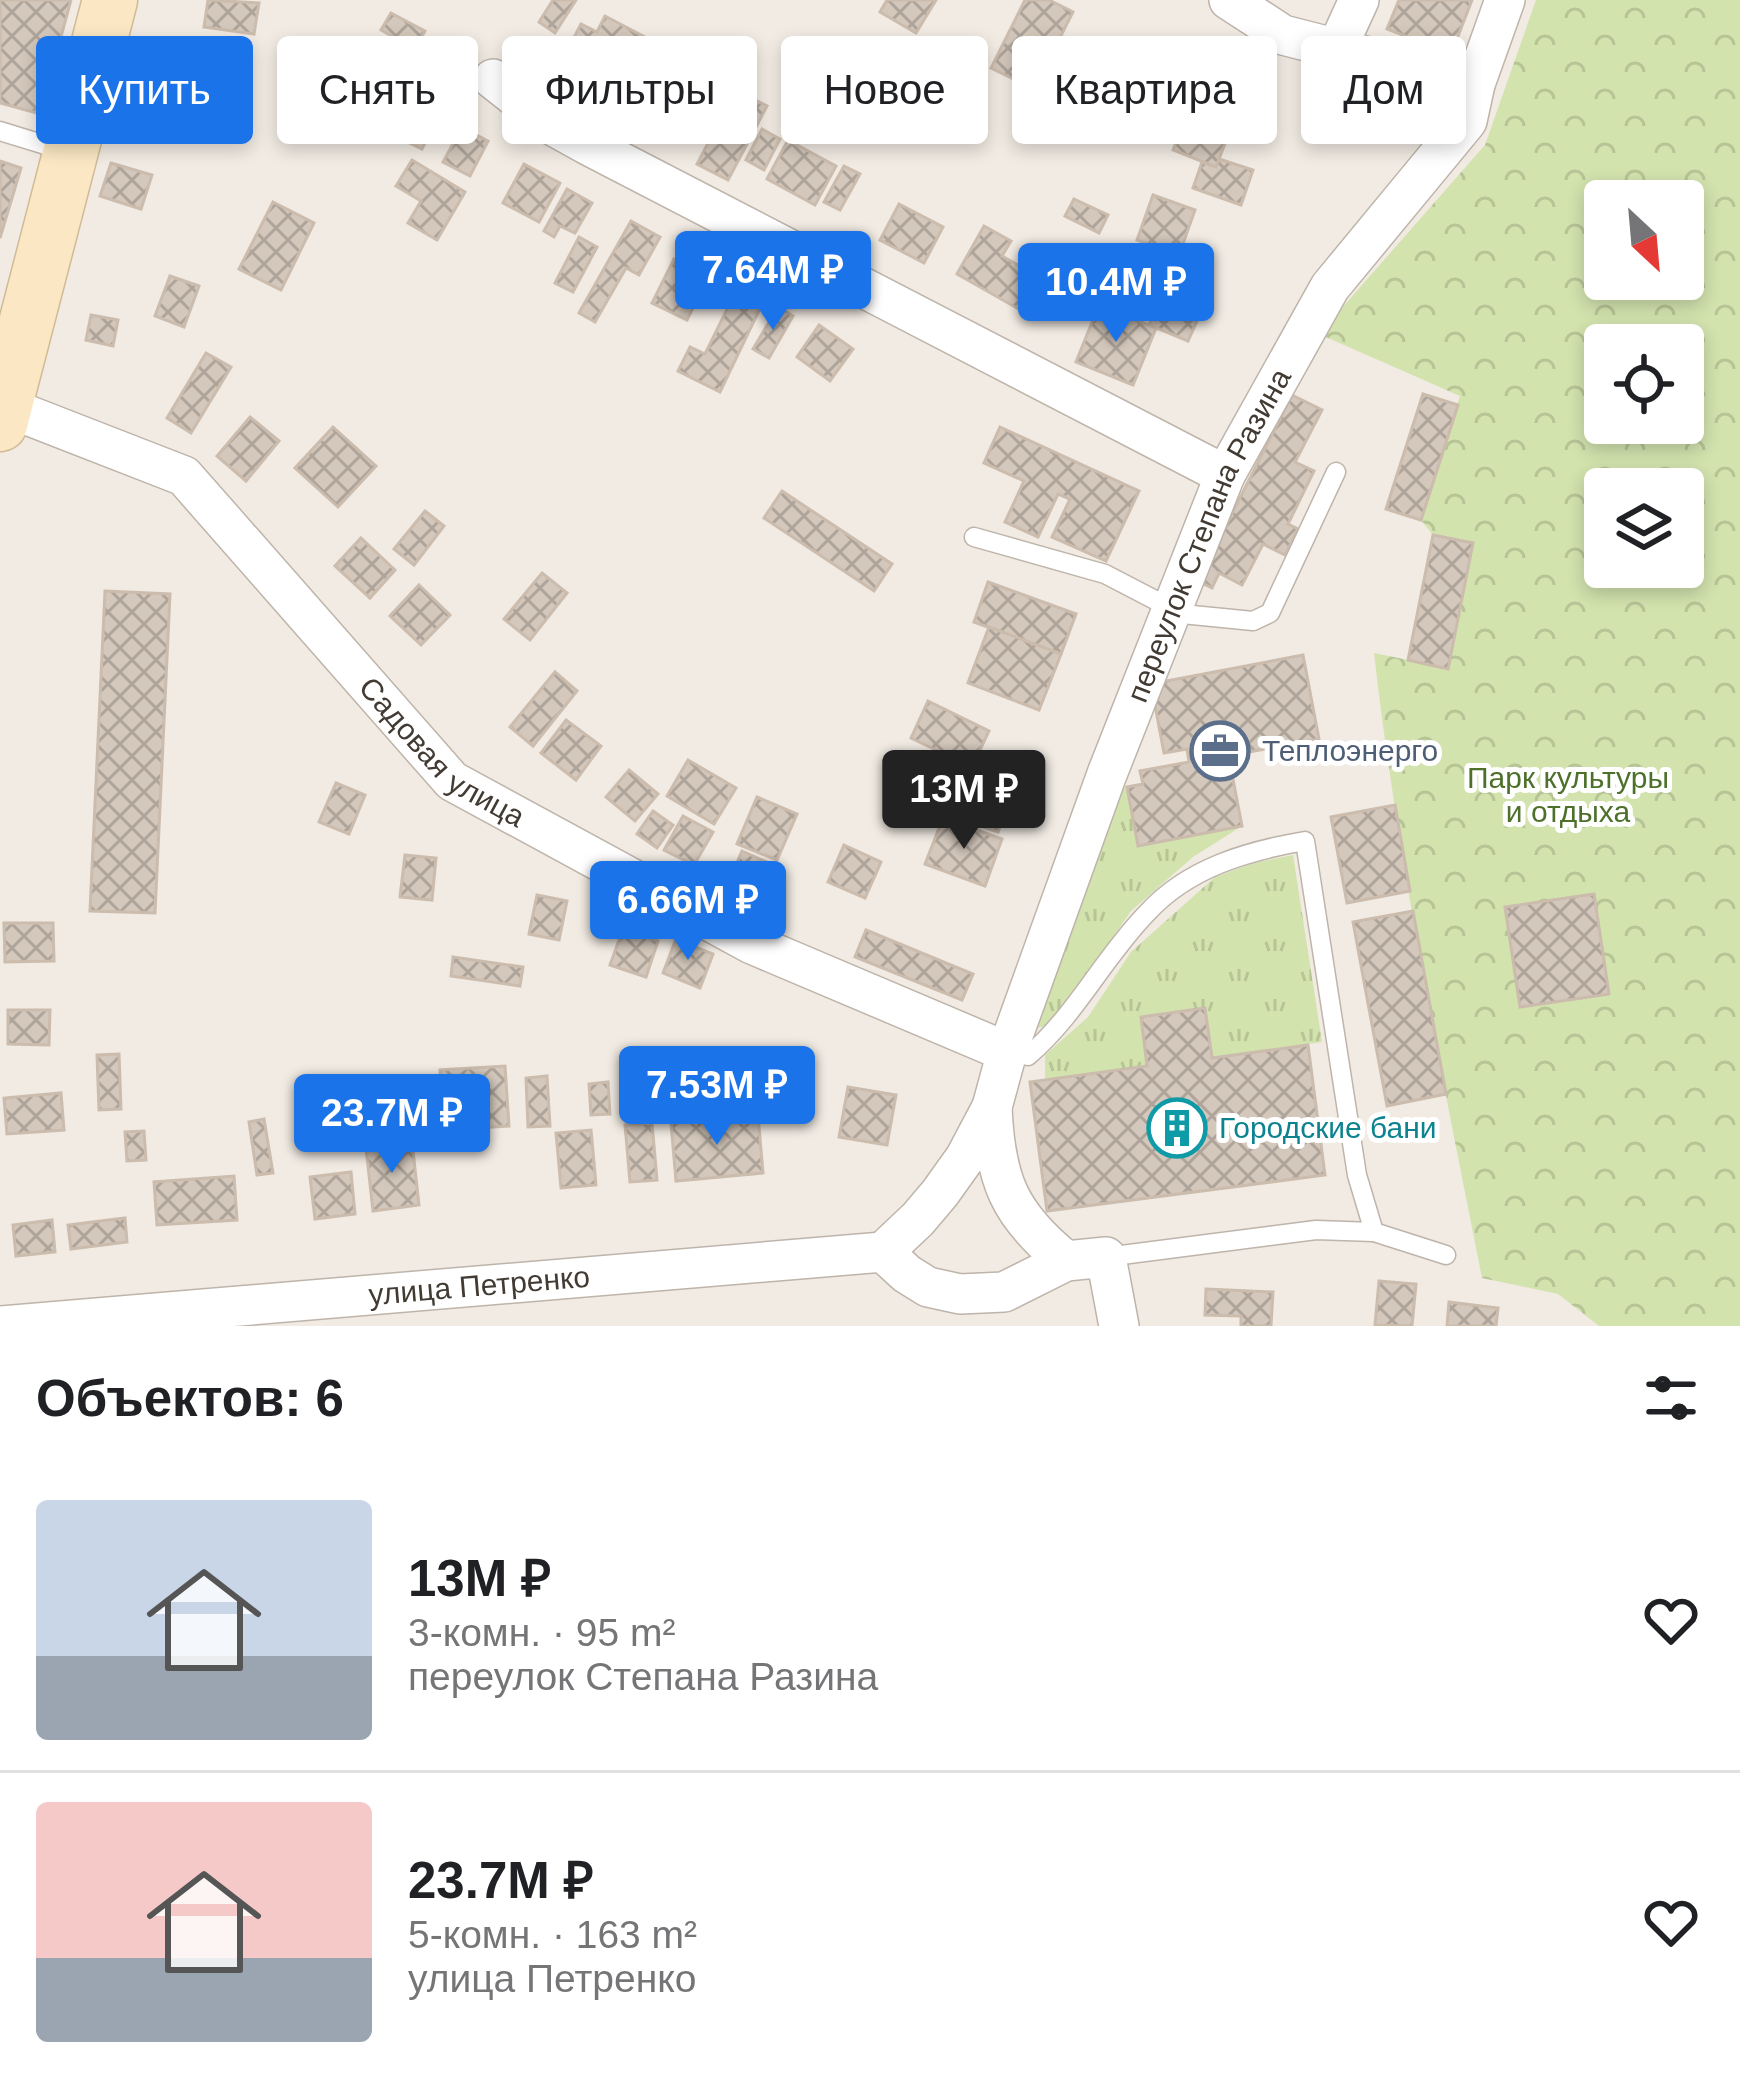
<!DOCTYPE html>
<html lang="ru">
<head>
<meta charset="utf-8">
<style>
	:root { --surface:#fff; --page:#f2f2f2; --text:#202124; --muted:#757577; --line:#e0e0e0; --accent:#1a73e8 }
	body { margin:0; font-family:Arial,sans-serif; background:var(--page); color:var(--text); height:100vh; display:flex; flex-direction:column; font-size:45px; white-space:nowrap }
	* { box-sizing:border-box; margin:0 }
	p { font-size:39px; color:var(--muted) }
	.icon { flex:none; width:66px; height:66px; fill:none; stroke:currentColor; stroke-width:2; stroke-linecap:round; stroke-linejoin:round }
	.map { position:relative; height:1326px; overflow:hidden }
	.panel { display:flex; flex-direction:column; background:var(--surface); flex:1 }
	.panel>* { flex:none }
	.banner { position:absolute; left:36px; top:36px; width:1668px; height:108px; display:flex; gap:24px }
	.needle { width:78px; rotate:154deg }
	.buttons { position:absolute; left:1584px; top:180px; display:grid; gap:24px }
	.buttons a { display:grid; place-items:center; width:120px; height:120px; border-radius:12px; background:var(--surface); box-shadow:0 6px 18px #0003; font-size:60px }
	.price { position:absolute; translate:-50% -102px; padding:0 27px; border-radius:12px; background:var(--accent); color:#fff; font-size:39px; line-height:78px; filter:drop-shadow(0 3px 6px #0008) }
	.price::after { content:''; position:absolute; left:50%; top:72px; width:36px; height:27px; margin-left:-18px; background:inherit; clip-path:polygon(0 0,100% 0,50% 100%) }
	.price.selected { background:#222; color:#fff }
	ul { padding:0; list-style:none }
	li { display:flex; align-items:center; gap:36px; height:300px; padding:0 36px }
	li+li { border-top:3px solid var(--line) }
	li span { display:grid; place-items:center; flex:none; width:336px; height:240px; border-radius:12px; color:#555 }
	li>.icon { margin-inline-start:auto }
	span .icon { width:144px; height:144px; fill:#fffc; stroke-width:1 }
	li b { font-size:51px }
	h2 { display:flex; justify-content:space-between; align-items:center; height:144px; padding:0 36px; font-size:51px }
	.chip { padding:0 42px; border-radius:12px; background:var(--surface); box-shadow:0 6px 18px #0003; font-size:42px; line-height:108px }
	.chip.selected { background:var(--accent); color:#fff }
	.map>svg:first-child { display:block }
</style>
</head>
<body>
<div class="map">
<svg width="1740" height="1326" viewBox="0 0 1740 1326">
	<defs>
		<pattern id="grass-tufts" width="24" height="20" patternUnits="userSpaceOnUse" patternTransform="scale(3)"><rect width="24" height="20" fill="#d2e3ae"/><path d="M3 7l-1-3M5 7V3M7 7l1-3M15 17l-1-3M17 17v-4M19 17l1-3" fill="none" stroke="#b6c496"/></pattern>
		<pattern id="park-crowns" width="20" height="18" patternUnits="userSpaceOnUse" patternTransform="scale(3)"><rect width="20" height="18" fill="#d2e3ae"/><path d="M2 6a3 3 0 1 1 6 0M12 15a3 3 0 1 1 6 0" fill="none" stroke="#b6c496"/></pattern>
		<pattern id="building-cross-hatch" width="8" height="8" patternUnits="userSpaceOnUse" patternTransform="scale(3)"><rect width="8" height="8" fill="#d4c8bc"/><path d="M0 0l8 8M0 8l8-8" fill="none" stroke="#aea49a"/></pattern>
	</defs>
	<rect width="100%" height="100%" fill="#f1ebe3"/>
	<g fill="url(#grass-tufts)">
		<polygon points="1127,787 1139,846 1242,826 1193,857 1131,911 1072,996 1046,1026 1027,1030 1112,789"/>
		<polygon points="1293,855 1322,1042 1212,1058 1204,1008 1141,1017 1147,1066 1045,1080 1045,1055 1088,1017 1131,952 1215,877 1254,863"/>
	</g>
	<path fill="url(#park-crowns)" fill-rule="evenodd" d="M 1536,0 L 1740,0 L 1740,1326 L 1599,1326 L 1558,1294 L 1482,1278 C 1441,1071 1398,863 1374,653 L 1447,668 L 1473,544 L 1433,535 L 1421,520 L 1460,396 L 1319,334 L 1485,145 ZM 1605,201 L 1683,201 L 1683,279 L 1605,279 ZM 1605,345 L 1683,345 L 1683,423 L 1605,423 ZM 1605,489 L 1683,489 L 1683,567 L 1605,567 Z"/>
	<g fill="url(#building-cross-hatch)" stroke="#ccbcad" stroke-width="3">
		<polygon points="0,0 71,0 40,114 0,103"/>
		<polygon points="208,0 259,3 254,34 204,27"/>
		<polygon points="553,0 576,0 555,33 539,22"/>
		<polygon points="887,0 936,0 916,33 880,12"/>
		<polygon points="1025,0 1049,0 1073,12 1034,89 991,68"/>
		<polygon points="1399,0 1472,0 1451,54 1387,29"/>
		<polygon points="391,13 425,31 415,49 381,30"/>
		<polygon points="605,16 656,43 643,68 617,55 602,83 561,62 581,24 597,32"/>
		<polygon points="706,39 750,65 709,141 660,115"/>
		<polygon points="1105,47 1150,67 1119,135 1074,115"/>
		<polygon points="183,79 227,89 217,130 173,120"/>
		<polygon points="618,83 637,92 621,126 601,116"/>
		<polygon points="1199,83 1242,99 1216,167 1173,150"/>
		<polygon points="393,90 440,113 422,149 375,126"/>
		<polygon points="736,90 767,106 728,180 697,164"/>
		<polygon points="462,127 488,141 470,176 443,162"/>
		<polygon points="762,129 780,139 764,170 746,160"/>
		<polygon points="788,140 836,166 815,205 767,179"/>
		<polygon points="1219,159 1253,170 1241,205 1193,188 1202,162 1216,167"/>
		<polygon points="412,160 465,192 437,240 408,223 421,201 396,186"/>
		<polygon points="0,161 21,168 0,238"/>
		<polygon points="111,163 152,175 141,209 100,196"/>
		<polygon points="524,164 560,183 539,222 503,203"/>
		<polygon points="844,166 860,174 840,210 824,202"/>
		<polygon points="567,189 592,203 575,233 560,226 554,237 544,231"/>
		<polygon points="1153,195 1195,210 1179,255 1137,240"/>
		<polygon points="1074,199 1108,215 1099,233 1065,216"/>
		<polygon points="273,202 314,223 281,290 239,269"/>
		<polygon points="899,204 943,227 924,263 880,240"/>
		<polygon points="631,221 660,237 639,275 626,268 595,322 579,313"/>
		<polygon points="984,226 1011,241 1002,256 1050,283 1031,316 957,274"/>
		<polygon points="579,237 597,247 573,292 555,283"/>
		<polygon points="674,259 709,275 687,320 652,303"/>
		<polygon points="1078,265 1102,278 1089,301 1066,288"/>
		<polygon points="170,276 199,286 184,327 155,316"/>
		<polygon points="737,289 763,302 720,392 678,371 690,347 705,354"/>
		<polygon points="1099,305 1156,328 1133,385 1076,362"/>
		<polygon points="1157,305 1197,321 1188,341 1149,325"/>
		<polygon points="778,307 793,316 769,358 753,349"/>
		<polygon points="91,315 118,320 113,346 86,340"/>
		<polygon points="819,325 853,349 830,381 797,357"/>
		<polygon points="206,353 231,367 191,433 167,418"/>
		<polygon points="1423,394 1458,405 1421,520 1386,509"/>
		<polygon points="1292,395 1322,410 1295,462 1314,471 1288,524 1298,529 1285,555 1263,544 1242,585 1219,573 1212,588 1198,581"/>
		<polygon points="250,417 279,441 246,481 217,456"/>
		<polygon points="333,427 376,466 338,507 295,468"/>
		<polygon points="1000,427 1139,491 1106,561 1052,537 1070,499 1058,494 1038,537 1005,522 1024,481 984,463"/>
		<polygon points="782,491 892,564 874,591 764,518"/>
		<polygon points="425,511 444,526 414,565 394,549"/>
		<polygon points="1433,535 1473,543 1448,669 1408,660"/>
		<polygon points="361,538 395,570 370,598 335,566"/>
		<polygon points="542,573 567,593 530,640 504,619"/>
		<polygon points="988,582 1076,614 1061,654 974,622"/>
		<polygon points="419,585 450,615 421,645 390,616"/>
		<polygon points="105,591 170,594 155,913 90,911"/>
		<polygon points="989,627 1061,654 1039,710 968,683"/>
		<polygon points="1303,655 1319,739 1201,761 1204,774 1231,769 1242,826 1138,846 1127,787 1143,784 1140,771 1189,762 1187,749 1164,753 1151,684"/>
		<polygon points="555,672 577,691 533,746 510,727"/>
		<polygon points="928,701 989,731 972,767 911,738"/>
		<polygon points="566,720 601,746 576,780 541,753"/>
		<polygon points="688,760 736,788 714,824 667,796"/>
		<polygon points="629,770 658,794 635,821 606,797"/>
		<polygon points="974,772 1015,787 998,832 958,818"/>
		<polygon points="336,783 365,795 349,834 319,822"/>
		<polygon points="757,797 797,814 777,860 737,844"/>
		<polygon points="1395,805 1410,891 1347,903 1331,817"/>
		<polygon points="653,811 673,825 657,848 637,834"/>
		<polygon points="683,816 713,832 694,865 664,850"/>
		<polygon points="943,818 1002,839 985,886 925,864"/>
		<polygon points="844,845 881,862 865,898 828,882"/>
		<polygon points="742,851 771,864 754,903 725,890"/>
		<polygon points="405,855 436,858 432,900 400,897"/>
		<polygon points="1594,894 1609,994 1520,1007 1505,907"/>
		<polygon points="537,895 567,901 559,940 529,934"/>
		<polygon points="1413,911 1446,1094 1387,1106 1353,922"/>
		<polygon points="4,923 53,923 54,961 5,962"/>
		<polygon points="623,929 658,941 646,977 610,965"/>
		<polygon points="866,930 973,974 962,1000 855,957"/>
		<polygon points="676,939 713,954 700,988 663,973"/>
		<polygon points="453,957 523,967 520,986 451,976"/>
		<polygon points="1205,1008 1212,1058 1308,1045 1325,1175 1047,1211 1030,1082 1147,1066 1141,1017"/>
		<polygon points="8,1010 50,1010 49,1045 8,1044"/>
		<polygon points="119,1054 121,1109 99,1110 97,1055"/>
		<polygon points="505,1066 509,1126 444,1130 440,1070"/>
		<polygon points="653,1066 678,1066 677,1106 652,1106"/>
		<polygon points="547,1076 550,1126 528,1127 526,1078"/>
		<polygon points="608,1082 610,1114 591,1115 589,1084"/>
		<polygon points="848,1087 896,1095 887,1145 839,1137"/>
		<polygon points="61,1093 64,1130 7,1134 4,1098"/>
		<polygon points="758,1115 763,1173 676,1181 671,1123"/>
		<polygon points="264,1119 273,1173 257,1175 249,1122"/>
		<polygon points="652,1123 657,1180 630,1182 625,1125"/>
		<polygon points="591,1130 596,1185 561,1188 556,1133"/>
		<polygon points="144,1131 146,1160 127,1161 125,1132"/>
		<polygon points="412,1142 419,1205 373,1211 366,1148"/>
		<polygon points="351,1172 355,1214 315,1219 310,1177"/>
		<polygon points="234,1176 237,1220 157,1225 154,1182"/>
		<polygon points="125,1218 127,1242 71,1249 68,1225"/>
		<polygon points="52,1220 55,1252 16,1256 13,1225"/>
		<polygon points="1379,1281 1416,1284 1412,1326 1375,1325"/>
		<polygon points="1206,1289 1273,1292 1271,1326 1241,1326 1241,1316 1205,1315"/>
		<polygon points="1449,1302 1498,1308 1496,1326 1447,1326"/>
	</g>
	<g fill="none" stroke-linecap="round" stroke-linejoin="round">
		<defs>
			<g id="lane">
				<polyline points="0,131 65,151"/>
				<polyline points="974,537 1105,574 1182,614 1253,621 1270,613 1336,472"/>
				<path d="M 1007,1052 L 1028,1056 C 1077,1014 1103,958 1147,913 C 1188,868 1247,851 1305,841 L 1357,1175 L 1374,1232"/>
				<polyline points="1106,1257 1316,1230 1374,1232 1446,1255"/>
			</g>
			<g id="street">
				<polyline points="1337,48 1359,0"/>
				<polyline points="493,79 550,124 586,144 1225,475"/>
				<polyline points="1475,84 1505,0"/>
				<path id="s1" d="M 4,406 L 184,476 L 452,781 L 752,944 L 1007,1052"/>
				<path d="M 992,1107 C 995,1179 1008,1214 1066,1261"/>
				<path id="s2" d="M 883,1252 L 918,1219 L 940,1193 L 965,1158 L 992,1107 L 1007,1052 L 1107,774 L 1225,475 L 1330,287 L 1467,121 L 1475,84 L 1283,35 L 1229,0"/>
				<polyline points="883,1252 907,1274 928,1287 960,1294 1004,1292 1066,1261 1106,1257 1119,1326"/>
				<path id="s3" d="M 1,1326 L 883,1252"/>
			</g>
			<polyline id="secondary" points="0,424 110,0"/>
		</defs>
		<use href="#lane" stroke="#beb4aa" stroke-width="21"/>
		<use href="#street" stroke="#beb4aa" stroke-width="42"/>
		<use href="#secondary" stroke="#d1bb97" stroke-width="57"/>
		<use href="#lane" stroke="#fff" stroke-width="18"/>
		<use href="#street" stroke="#fff" stroke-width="39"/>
		<use href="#secondary" stroke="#fbe7c3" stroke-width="54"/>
	</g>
	<defs>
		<symbol id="office-ring" viewBox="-11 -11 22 22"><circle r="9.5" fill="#fff" stroke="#5c6f8a" stroke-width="1.5"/><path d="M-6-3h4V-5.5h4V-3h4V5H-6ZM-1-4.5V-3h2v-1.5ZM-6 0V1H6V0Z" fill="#5c6f8a"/></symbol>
		<symbol id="building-ring" viewBox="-11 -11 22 22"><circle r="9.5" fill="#fff" stroke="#0f9aa8" stroke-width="1.5"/><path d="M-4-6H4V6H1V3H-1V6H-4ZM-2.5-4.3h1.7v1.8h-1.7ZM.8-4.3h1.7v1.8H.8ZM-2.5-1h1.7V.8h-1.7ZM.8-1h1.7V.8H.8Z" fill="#0f9aa8"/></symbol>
	</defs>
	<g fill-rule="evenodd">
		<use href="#office-ring" x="1187" y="718" width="66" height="66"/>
		<use href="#building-ring" x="1144" y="1095" width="66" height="66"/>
	</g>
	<g text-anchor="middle" stroke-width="10" stroke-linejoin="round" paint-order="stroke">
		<g font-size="30" fill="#423b34" stroke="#fff">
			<text dy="10" stroke="none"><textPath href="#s2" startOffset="795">переулок Степана Разина</textPath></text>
			<text dy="10" stroke="none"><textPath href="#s1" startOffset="573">Садовая улица</textPath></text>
			<text dy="10" stroke="none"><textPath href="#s3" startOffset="480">улица Петренко</textPath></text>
		</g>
		<g font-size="30" fill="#4e5e75" stroke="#fff" text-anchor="start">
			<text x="1262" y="761">Теплоэнерго</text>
		</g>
		<g font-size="30" fill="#4d702b" stroke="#fff">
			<text x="1568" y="788">Парк культуры<tspan x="1568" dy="34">и отдыха</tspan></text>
		</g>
		<g font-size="30" fill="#0d838f" stroke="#fff" text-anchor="start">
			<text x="1219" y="1138">Городские бани</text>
		</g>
	</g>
</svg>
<div class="buttons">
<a><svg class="needle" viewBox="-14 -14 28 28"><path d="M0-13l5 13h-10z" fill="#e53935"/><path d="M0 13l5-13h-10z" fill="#757577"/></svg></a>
<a><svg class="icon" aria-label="locate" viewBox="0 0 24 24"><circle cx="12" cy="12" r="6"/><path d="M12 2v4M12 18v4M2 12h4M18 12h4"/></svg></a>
<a><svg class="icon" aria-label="layers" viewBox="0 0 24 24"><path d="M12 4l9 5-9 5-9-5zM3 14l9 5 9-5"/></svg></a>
</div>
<b class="price" style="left:773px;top:333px">7.64M ₽</b>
<b class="price" style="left:1116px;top:345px">10.4M ₽</b>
<b class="price selected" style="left:964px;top:852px">13M ₽</b>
<b class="price" style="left:688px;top:963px">6.66M ₽</b>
<b class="price" style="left:717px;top:1148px">7.53M ₽</b>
<b class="price" style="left:392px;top:1176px">23.7M ₽</b>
<div class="banner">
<a class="chip selected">Купить</a>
<a class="chip">Снять</a>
<a class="chip">Фильтры</a>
<a class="chip">Новое</a>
<a class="chip">Квартира</a>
<a class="chip">Дом</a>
</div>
</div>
<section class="panel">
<h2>Объектов: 6<svg class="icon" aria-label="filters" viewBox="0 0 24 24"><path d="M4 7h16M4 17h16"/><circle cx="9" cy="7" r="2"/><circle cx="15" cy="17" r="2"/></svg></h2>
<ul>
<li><span style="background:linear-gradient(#c9d6e8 65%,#9aa5b1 0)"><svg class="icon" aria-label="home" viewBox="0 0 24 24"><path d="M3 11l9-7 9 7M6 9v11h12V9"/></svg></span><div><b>13M ₽</b><p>3-комн. · 95 m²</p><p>переулок Степана Разина</p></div><svg class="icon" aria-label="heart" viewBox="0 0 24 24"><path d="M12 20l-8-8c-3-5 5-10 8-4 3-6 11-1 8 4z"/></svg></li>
<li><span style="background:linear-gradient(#f6c9c9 65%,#9aa5b1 0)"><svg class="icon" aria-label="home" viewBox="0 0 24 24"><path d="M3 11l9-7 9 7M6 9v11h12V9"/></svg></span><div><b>23.7M ₽</b><p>5-комн. · 163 m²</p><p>улица Петренко</p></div><svg class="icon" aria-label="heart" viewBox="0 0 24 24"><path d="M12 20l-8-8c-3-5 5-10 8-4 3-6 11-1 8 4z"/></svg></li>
</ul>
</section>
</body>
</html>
